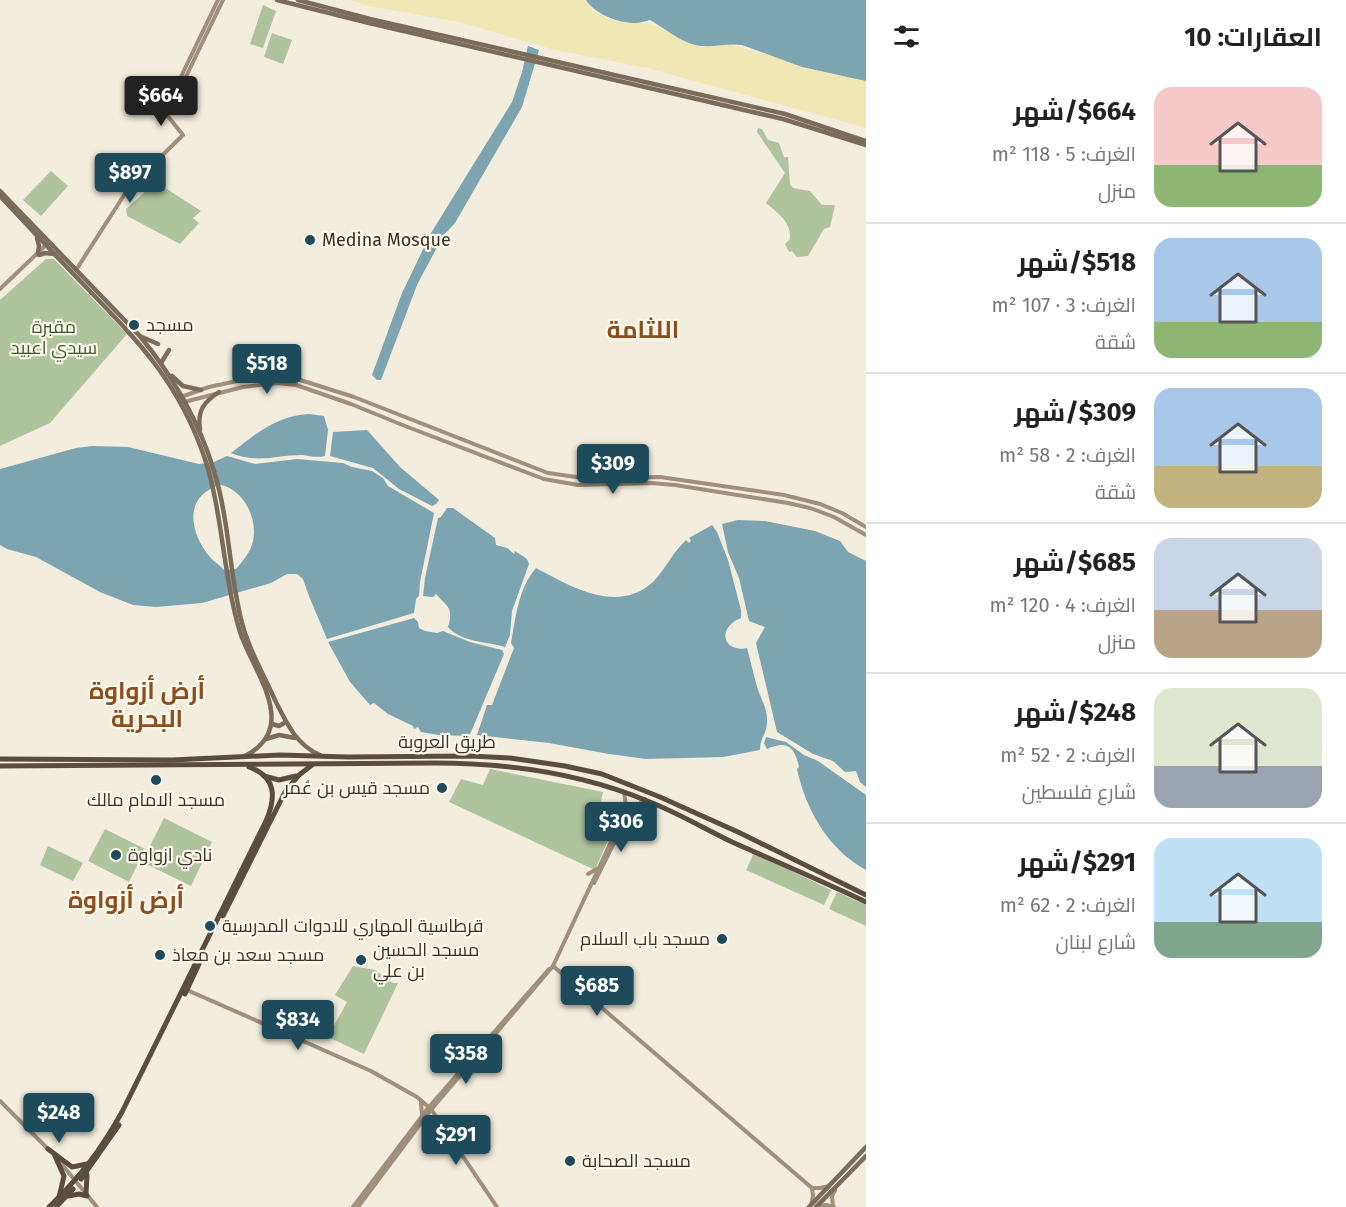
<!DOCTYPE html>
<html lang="ar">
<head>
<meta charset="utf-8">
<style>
	:root { --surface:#fff; --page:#f6f6f6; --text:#222; --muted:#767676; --line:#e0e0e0; --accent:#1d4b5c }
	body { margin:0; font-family:"Fira Sans",Cairo,sans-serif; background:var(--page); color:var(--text); direction:rtl; height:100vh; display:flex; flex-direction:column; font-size:22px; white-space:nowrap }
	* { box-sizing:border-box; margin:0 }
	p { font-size:20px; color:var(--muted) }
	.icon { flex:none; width:33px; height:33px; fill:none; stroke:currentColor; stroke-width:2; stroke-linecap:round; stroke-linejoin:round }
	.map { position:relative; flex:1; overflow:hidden; direction:ltr }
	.sheet { display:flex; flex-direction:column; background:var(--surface); width:480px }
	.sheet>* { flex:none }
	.price { position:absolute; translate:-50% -51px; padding:0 14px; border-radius:6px; background:var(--accent); color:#fff; font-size:20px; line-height:39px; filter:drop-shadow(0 2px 3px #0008) }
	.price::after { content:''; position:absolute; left:50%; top:36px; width:18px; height:14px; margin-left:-9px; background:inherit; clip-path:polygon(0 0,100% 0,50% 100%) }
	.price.active { background:#222; color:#fff }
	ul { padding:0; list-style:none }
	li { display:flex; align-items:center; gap:18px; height:150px; padding:0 24px }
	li+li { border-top:2px solid var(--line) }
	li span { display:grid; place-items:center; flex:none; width:168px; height:120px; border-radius:18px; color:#555 }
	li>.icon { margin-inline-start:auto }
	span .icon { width:72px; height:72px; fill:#fffc; stroke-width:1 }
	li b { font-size:26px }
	h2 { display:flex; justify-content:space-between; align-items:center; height:72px; padding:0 24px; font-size:26px }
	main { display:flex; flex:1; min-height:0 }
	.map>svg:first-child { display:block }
</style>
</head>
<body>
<main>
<section class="sheet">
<h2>العقارات: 10<svg class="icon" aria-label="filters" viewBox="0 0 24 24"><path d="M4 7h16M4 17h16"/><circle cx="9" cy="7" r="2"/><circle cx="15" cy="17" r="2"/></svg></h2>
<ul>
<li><span style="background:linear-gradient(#f6c9c9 65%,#8fb573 0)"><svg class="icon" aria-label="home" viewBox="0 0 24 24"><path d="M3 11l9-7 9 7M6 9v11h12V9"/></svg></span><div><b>$664/شهر</b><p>الغرف: 5 · 118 m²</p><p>منزل</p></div></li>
<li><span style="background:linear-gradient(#a9c7e8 70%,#8fb573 0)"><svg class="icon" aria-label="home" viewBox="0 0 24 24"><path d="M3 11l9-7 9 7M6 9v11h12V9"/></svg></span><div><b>$518/شهر</b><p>الغرف: 3 · 107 m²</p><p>شقة</p></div></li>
<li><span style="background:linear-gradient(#a9c7e8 65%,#c2b280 0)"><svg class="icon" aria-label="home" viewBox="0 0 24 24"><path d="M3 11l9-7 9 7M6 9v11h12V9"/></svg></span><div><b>$309/شهر</b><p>الغرف: 2 · 58 m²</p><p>شقة</p></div></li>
<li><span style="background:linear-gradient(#c9d6e8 60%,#b9a48a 0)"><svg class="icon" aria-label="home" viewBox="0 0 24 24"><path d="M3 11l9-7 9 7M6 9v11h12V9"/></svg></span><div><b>$685/شهر</b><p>الغرف: 4 · 120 m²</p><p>منزل</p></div></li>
<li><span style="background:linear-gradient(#dfe7d0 65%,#9aa5b1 0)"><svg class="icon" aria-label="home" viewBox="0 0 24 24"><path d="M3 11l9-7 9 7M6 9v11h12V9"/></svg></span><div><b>$248/شهر</b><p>الغرف: 2 · 52 m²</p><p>شارع فلسطين</p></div></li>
<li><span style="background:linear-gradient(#bfe0f5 70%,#7fa58c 0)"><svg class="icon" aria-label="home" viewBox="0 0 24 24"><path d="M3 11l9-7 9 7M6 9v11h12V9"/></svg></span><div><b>$291/شهر</b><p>الغرف: 2 · 62 m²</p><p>شارع لبنان</p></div></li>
</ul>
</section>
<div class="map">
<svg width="866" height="1207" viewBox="0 0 866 1207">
	<rect width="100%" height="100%" fill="#f3edde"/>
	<g fill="#afc39d">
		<polygon points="263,5 276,11 263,48 250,44"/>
		<polygon points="272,33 292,40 283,64 264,57"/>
		<path d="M 758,128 L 762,129 L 768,140 L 779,143 L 784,157 L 788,157 L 790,184 L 793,188 L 810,191 L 822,205 L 835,205 L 830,227 L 824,229 L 808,256 L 797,257 L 792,251 L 789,252 L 785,244 L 790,239 C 791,222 779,214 766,203 L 785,173 L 757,132 Z"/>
		<polygon points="51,171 68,186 41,216 23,200"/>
		<polygon points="156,182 201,211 193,218 199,223 180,244 127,216 126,209"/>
		<polygon points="46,259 54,259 127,334 50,423 0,446 0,300"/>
		<polygon points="490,769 603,792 599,810 619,815 595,870 449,802 461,779 483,785"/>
		<polygon points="164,818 212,842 191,886 142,862"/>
		<polygon points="105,829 145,849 129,882 88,861"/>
		<polygon points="48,846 83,863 73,881 40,865"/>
		<polygon points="754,853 831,890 824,905 746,870"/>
		<polygon points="837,892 866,905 866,926 829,909"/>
		<polygon points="353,966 375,970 393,983 398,983 364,1054 328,1037 347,1002 335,995"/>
	</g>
	<polygon fill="#efe7b4" points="350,0 588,0 592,10 610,19 656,25 676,37 700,47 727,44 782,58 803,68 866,80 866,128 647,68 555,50 459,22 369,6"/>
	<g fill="#7ca4b1" fill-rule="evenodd">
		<path d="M 586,0 L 866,0 L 866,81 L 802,67 L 742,45 C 728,43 716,47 702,46 C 684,45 666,29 650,20 C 645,21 640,23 635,23 C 618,23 595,14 586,0 Z"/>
		<polygon points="528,46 539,50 522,107 455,223 443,236 417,285 381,380 377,380 372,375 402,293 431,233 512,102 522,72"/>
		<path d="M 309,414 L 324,416 L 328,430 L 325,456 C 317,458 310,456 302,455 C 276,455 258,464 231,453 C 257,433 276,416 309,414 Z"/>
		<polygon points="367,430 400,467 439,500 436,504 432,506 399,489 373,468 330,456 333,432"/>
		<path d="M 92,446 L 128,447 L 199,464 L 214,462 L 227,456 L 255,464 L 297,459 L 343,463 L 352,467 L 372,471 L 383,478 L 388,486 L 434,513 L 420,582 L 419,596 L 416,599 L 414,613 L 327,639 L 309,596 L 303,579 L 297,574 L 287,574 L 271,583 L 202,603 L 156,607 L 133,605 L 100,592 L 36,557 L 7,549 L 0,545 L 0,469 L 76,448 ZM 221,485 C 244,490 258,519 253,541 C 251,551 243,561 236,569 L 224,570 C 220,565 214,562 210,557 C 189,532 183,495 221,485 Z"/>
		<path d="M 447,508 L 453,508 L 495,538 L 496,545 L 507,548 L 514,554 L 515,551 L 527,559 L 529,564 L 512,611 L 510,635 L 505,647 C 486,641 462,643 448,627 C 454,607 447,607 436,594 L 433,597 L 423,596 L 425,578 L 438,518 L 441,517 Z"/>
		<polygon points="738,520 765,521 815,531 840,541 848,552 866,561 866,787 860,782 856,771 845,772 833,761 813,754 777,732 756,643 765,627 749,621 739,578 728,552 722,524"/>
		<path d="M 712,525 L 717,532 L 728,560 L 741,610 L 741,618 C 717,627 722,653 747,648 C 751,662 754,677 758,690 C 762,701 768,710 767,723 C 767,733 760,738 760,750 L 723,757 L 646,759 L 609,754 L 549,743 L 477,735 L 487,705 L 492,705 L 514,648 L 511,643 C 516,617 518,589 536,568 C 572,587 618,615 654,581 C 666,568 673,552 686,540 L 689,543 L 691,541 L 689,538 Z"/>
		<polygon points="414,618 418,622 419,628 425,631 437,633 443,631 470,642 502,650 504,654 471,732 468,736 439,735 421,732 418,727 414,729 413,726 388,714 374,703 370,705 350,682 328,642"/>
		<path d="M 766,737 L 786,742 L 804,755 L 818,761 L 866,795 L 866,870 C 828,849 806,810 797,769 L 799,767 C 795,746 786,740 767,749 L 764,743 Z"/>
	</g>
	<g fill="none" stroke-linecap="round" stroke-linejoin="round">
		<g stroke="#a08f7a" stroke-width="4">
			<polyline points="160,108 180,89 223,0"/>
			<polyline points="76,270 128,189 183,135 158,104 176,87 218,0"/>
			<polyline points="0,289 47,244"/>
			<polyline points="181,397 209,387 251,378 294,378 354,397 548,473 583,478 660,477 784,495 820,504 842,513 866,527"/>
			<polyline points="184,402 243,387 277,383 296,385 351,404 405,426 544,479 578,485 651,483 675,485 788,503 810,508 834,517 866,535"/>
			<polyline points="588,874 597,869"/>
			<polyline points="594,883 629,813 645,799"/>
			<polyline points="553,966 812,1188 820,1188 829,1186"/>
			<polyline points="187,990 371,1071 417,1097 431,1109 497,1207"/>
			<polyline points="0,1101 48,1149"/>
			<polyline points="421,1102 422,1116"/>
			<polyline points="59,1161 97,1207"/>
			<polyline points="811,1205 813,1196 812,1188"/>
			<polyline points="833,1206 832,1196 835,1190"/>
			<polyline points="353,1207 429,1107 549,969"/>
			<polyline points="358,1207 430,1111 553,966 624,814 626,805 624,793"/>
			<polyline points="818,1207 826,1205 834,1207"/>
		</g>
		<g stroke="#7b6c5a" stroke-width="4.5">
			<polyline points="277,0 369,23 783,119 866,145"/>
			<polyline points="298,0 370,19 785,114 866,141"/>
			<path d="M 0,191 L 139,335 C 172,375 199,421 214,471 C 229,519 229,570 241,619 C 248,648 263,673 275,700 C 286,722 296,745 320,755"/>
			<path d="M 0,196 C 28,226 56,256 84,285 C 139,342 179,382 205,459 C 223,515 223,576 240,632 C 253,672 301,727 245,756"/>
			<polyline points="37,238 39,246 38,253"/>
			<polyline points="39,255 45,253 54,254"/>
			<polyline points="142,337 158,344"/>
			<polyline points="161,363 169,350"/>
			<polyline points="172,376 183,386 201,390"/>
			<path d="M 200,430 C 197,410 204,402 219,392"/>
			<polyline points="272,724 279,726 286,722"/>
			<polyline points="266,739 279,735 295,738"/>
			<polyline points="809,1207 866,1147"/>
			<polyline points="816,1207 866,1156"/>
		</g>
		<g stroke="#5a4d40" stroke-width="5">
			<polyline points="0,759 172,760 280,755 348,757 470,756 510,758 565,766 602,774 660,797 738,832 866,895"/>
			<path d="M 0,766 L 435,763 C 509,763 581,773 650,802 C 678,813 705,829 732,842 C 777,862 822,881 866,902"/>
			<polyline points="264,776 279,780 296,776"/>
			<polyline points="223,916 285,792 299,775 312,765"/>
			<polyline points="185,994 199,964"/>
			<polyline points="48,1149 72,1167 87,1164"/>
			<polyline points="55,1156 64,1176 59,1197"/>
			<polyline points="81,1179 119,1125"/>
			<polyline points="86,1194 87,1175"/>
			<polyline points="68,1196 79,1194 87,1196"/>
			<path d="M 49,1207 C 80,1177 101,1150 122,1112 L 266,821 C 276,798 277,777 249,767"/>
			<polyline points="56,1207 73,1189"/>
		</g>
	</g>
	<g fill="#1d4b5c" stroke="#faf6ea" stroke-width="2">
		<circle cx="310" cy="240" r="6"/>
		<circle cx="134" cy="325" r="6"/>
		<circle cx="156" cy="780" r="6"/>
		<circle cx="442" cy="788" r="6"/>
		<circle cx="116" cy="855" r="6"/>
		<circle cx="210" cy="926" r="6"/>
		<circle cx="722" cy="939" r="6"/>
		<circle cx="160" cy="955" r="6"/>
		<circle cx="361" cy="960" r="6"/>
		<circle cx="570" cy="1161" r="6"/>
	</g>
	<g text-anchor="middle" stroke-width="4.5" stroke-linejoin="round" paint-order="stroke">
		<g font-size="18" fill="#393129" stroke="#faf6ea" text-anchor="start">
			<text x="322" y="246">Medina Mosque</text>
			<text x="146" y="331">مسجد</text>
			<text x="430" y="794" text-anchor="end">مسجد قيس بن عُمر</text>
			<text x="156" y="806" text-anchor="middle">مسجد الامام مالك</text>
			<text x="128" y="861">نادي ازواوة</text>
			<text x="222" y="932">قرطاسية المهاري للادوات المدرسية</text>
			<text x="710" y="945" text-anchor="end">مسجد باب السلام</text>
			<text x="373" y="956">مسجد الحسين<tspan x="373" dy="21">بن علي</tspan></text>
			<text x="172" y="961">مسجد سعد بن معاذ</text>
			<text x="582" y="1167">مسجد الصحابة</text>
		</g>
		<g font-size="18" fill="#3f582c" stroke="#faf6ea">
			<text x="54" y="333">مقبرة<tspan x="54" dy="21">سيدي اعبيد</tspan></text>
		</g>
		<g font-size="18" fill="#393129" stroke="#faf6ea">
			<text x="447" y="748">طريق العروبة</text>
		</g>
		<g font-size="24" font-weight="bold" fill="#8b4e1f" stroke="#faf6ea">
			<text x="643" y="338">اللثامة</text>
			<text x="147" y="699">أرض أزواوة<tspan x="147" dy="28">البحرية</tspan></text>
			<text x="126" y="908">أرض أزواوة</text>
		</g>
	</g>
</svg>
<b class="price active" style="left:161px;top:127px">$664</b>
<b class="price" style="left:130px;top:204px">$897</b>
<b class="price" style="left:267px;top:395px">$518</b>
<b class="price" style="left:613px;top:495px">$309</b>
<b class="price" style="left:621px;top:853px">$306</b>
<b class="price" style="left:597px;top:1017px">$685</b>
<b class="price" style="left:298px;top:1051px">$834</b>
<b class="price" style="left:466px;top:1085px">$358</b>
<b class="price" style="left:59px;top:1144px">$248</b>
<b class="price" style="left:456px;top:1166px">$291</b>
</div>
</main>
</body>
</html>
